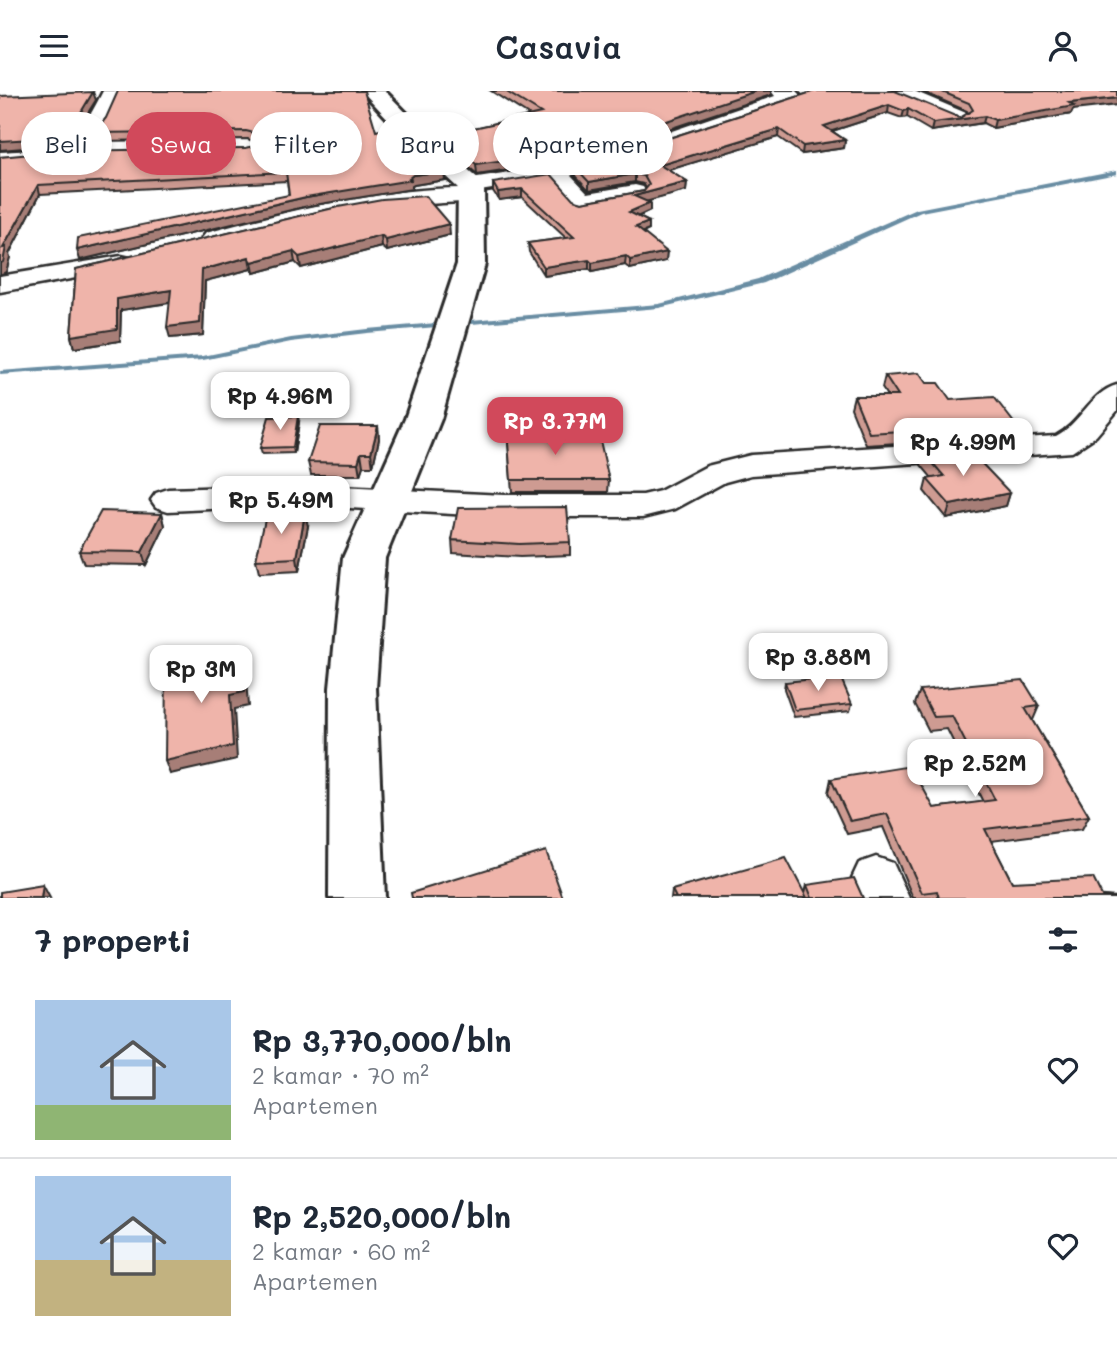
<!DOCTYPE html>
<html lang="id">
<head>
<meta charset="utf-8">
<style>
	:root { --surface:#fff; --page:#f6f6f7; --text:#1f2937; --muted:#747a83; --line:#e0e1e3; --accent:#d1495b }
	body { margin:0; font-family:Mali,sans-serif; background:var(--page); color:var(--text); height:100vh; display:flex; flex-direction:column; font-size:26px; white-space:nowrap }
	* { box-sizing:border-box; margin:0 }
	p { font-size:23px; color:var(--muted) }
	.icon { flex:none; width:38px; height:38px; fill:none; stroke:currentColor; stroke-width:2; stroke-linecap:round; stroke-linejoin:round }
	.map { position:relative; height:807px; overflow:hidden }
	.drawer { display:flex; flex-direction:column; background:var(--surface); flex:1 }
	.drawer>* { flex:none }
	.guide { position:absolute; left:21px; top:21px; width:700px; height:63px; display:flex; gap:14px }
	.price { position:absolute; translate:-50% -60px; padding:0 16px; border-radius:14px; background:#fff; color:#222; font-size:23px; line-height:46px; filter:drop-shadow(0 2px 4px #0008) }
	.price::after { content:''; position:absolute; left:50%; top:42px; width:21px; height:16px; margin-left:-10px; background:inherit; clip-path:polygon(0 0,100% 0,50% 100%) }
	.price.on { background:var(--accent); color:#fff }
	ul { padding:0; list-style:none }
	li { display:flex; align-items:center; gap:21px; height:175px; padding:0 35px }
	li+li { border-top:2px solid var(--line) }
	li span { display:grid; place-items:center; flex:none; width:196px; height:140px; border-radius:0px; color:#555 }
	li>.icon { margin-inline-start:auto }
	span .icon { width:84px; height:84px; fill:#fffc; stroke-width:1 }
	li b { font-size:30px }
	h2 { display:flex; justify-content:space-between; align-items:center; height:84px; padding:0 35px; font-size:30px }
	.chip { padding:0 24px; border-radius:32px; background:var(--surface); box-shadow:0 4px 10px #0003; font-size:24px; line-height:63px }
	.chip.on { background:var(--accent); color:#fff }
	header { display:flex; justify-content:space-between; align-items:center; height:91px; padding:0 35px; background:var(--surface); font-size:32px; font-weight:600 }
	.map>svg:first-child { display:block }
</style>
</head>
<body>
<header><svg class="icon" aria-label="menu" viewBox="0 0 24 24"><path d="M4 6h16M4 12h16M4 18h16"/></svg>Casavia<svg class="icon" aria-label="person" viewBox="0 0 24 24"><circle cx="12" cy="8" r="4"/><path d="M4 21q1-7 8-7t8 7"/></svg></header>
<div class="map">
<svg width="1117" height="807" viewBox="0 0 1117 807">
	<rect width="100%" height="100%" fill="#fff"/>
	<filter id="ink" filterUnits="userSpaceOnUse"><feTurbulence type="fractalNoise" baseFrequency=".0143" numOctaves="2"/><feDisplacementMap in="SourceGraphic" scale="14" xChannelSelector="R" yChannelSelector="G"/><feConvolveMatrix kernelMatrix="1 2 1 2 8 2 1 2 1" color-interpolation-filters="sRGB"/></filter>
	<g filter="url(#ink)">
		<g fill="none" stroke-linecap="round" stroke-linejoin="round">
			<polygon fill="#698da3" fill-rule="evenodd" points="1117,79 1117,83 921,121 764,192 659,217 367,242 291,251 203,269 0,284 0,280 203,265 291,247 367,238 659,213 758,188 917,118"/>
			<defs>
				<g id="street">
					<path d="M 103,0 L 121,0 C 88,71 76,69 0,73 L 0,61 C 66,57 72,61 103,0 Z"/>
					<path d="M 771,0 L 796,0 L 801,5 L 798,9 L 621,70 L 571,84 L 588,102 L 635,94 L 643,96 L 646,101 L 643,106 L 583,117 L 575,115 L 552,88 L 480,100 L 483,104 L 480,109 L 472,111 C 383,112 300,133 214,154 L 206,152 L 202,147 L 206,142 C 290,120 374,98 462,97 L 460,95 L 463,90 L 471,88 L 556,75 L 607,62 L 775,5 Z"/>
					<polygon points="889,0 914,0 966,22 969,26 959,32 952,30 892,4"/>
					<polygon points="121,165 130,167 133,172 130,177 0,201 0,185"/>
					<path d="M 1117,294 L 1117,320 L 1096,345 L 1072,361 L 751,384 L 725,391 L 675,418 L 643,426 L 504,426 L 298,414 L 168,420 L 156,416 L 151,409 L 156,402 L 168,398 L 298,394 L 504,404 L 643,404 L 660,400 L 707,375 L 751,364 L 1056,345 C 1080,333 1091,301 1117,294 Z"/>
					<polygon points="876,766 893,772 909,807 861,807 852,787 859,772"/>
				</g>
				<polygon id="secondary" points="362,0 385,0 432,48 480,90 484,95 485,173 441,328 385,467 376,597 385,807 329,807 330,597 343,467 405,328 457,173 458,97 416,58"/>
			</defs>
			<use href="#street" stroke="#2b2b2b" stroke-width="5"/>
			<use href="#secondary" stroke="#2b2b2b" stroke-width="6"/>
			<use href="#street" fill="#fff" fill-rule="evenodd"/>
			<use href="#secondary" fill="#fff" fill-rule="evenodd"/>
		</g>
		<g fill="#ce9b92" stroke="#2b2b2b" stroke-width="2">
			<polygon points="491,0 771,0 771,4 606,59 555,72 477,84 443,54 442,44 530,25"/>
			<polygon points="815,0 960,27 968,22 967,20 921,0 1117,0 1073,19 1071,23 993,37 983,32 931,40 907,26 902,27 888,22 832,40 845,49 844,57 802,63 778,46 668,79 687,91 686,100 647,110 650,120 638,126 649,131 649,139 643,142 666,170 630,178 625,174 592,181 589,178 544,185 529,161 528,152 566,147 522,106 499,109 493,100 493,92 582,111 644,100 646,98 644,93 635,91 589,99 576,85 576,77"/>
			<polygon points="106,27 376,40 445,89 414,94 412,95 412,98 308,115 80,169 289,104 287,90 40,103 9,163 10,166 6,181 0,66 246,57 254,55 257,52 248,48 96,50 94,42"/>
			<polygon points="338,116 450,144 387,160 382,156 301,177 295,171 254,182 251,178 205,190 203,244 170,247 170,212 121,219 120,250 74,257 71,245 76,178"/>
			<polygon points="885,285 926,292 950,309 1015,333 1011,345 866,354 851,317 854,305 887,305 882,297"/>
			<polygon points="299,331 294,362 262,363 260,357"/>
			<polygon points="378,335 379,348 373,375 363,375 360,384 311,384 308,371"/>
			<polygon points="549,348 609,389 608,401 512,401 508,351"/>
			<polygon points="924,362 1010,402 1006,415 946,427 924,400 927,388 932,387 921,374"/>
			<polygon points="162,422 165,435 146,474 84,473 79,460"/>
			<polygon points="308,435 299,480 259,482 256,469"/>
			<polygon points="452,449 570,451 570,464 520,466 453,462"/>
			<polygon points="785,591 852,613 850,620 794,626 784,598"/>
			<polygon points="920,599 1039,615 1033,629 1032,629 1089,725 1082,738 991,750 1012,791 1117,807 913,807 883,736 847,743 828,702 831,688 934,717 983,711 947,638 929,640 915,613"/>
			<polygon points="807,794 863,807 671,807 672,799 805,802"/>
		</g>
		<g fill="#a77e77" stroke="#2b2b2b" stroke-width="2">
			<polygon points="756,0 771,0 771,4 606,59 555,72 477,84 476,74"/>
			<polygon points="93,1 96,9 79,36 60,51 36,56 0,59 0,50"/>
			<polygon points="1117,7 1117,14 1073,19 1071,23 993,37 995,29 1069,12"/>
			<polygon points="889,14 888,22 823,43 824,35"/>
			<polygon points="908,18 907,26 902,27 904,20"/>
			<polygon points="985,25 983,32 931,40 933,32"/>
			<polygon points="779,38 778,46 659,82 660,74"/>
			<polygon points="845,49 844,57 802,63 803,55"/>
			<polygon points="444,80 445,89 414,94 412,95 412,98 308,115 80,169 77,159 306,106 409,87 413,84"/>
			<polygon points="635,83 635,91 589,99 589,91"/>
			<polygon points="687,91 686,100 634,114 634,105"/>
			<polygon points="38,94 40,103 9,163 10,166 6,181 0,184 0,173 3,157"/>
			<polygon points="522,98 522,106 499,109 498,101"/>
			<polygon points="650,112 650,120 628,130 629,121"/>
			<polygon points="649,131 649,139 636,144 636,136"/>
			<polygon points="449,133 450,144 387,160 386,149"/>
			<polygon points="381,145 382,156 301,177 299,166"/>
			<polygon points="293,160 295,171 254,182 252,171"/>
			<polygon points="667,161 666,170 630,178 630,169"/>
			<polygon points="626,165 625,174 592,181 592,172"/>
			<polygon points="249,166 251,178 205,190 203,244 170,247 167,236 202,179"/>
			<polygon points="589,169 589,178 544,185 544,176"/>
			<polygon points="171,199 174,211 121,219 120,250 74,257 71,245 117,208"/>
			<polygon points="298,325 299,331 294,362 293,356"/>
			<polygon points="378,335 379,348 373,375 371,362"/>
			<polygon points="361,362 363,375 360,384 358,372"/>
			<polygon points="1010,402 1006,415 946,427 950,414"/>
			<polygon points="162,422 165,435 146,474 142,461"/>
			<polygon points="305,422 308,435 299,480 297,467"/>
			<polygon points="242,561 245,575 248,615 234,618 237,668 170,683 165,670 230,604"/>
			<polygon points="43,794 50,807 41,807"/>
		</g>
		<g fill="#efb4aa" stroke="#2b2b2b" stroke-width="2">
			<polygon points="118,0 364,0 376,40 398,35 444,80 413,84 409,87 411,89 306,106 77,159 78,147 289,104 286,81 38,94 3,157 6,156 3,171 0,173 0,66 63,60 246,57 254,55 259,48 254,42 246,40 94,42 106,27"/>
			<polygon points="505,0 756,0 607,50 555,63 476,74 442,44 541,22"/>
			<polygon points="815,0 895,0 960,27 973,19 969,12 940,0 1117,0 1117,7 1069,12 1074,15 995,29 985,25 933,32 908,18 904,20 889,14 824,35 845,49 803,55 779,38 660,74 687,91 634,105 650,112 629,121 649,131 636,136 667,161 630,169 626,165 592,172 589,169 544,176 528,152 574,146 522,98 498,101 493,92 551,83 573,108 582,111 644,100 649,94 644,85 635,83 589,91 576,77"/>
			<polygon points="93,1 77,28 58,42 33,48 0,50 0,5"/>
			<polygon points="425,105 449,133 386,149 381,145 299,166 293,160 252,171 249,166 202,179 200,232 167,236 171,199 117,208 117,238 71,245 76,178 338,116 382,108"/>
			<polygon points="919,282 926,292 938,292 950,309 994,306 1015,333 869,342 854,305 898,305 885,285"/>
			<polygon points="298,325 293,356 260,357 269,326"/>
			<polygon points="320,335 378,335 371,362 361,362 358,372 308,371"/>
			<polygon points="548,337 549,348 599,345 609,389 511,389 507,339"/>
			<polygon points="969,359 1010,402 950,414 927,388 944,385 924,362"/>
			<polygon points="567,416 570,451 519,453 452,449 458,417"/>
			<polygon points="101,420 162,422 142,461 79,460"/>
			<polygon points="305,422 297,467 256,469 266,423"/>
			<polygon points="242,561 244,601 230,604 233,655 165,670 166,575"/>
			<polygon points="840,585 852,613 795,619 785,591"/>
			<polygon points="1023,589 1039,615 1025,617 1089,725 985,738 1012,791 1093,787 1102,805 1117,806 1117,807 939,807 937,800 922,802 887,723 850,730 831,688 911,675 934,717 995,709 952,625 934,626 920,599"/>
			<polygon points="546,760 563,807 412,807 411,802"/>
			<polygon points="786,767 807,807 676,807 672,799"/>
			<polygon points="854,787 863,807 812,807 807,794"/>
			<polygon points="43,794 41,807 0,807 0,801"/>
		</g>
	</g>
</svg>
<b class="price" style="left:280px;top:341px">Rp 4.96M</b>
<b class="price on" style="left:555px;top:366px">Rp 3.77M</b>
<b class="price" style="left:963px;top:387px">Rp 4.99M</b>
<b class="price" style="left:281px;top:445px">Rp 5.49M</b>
<b class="price" style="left:818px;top:602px">Rp 3.88M</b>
<b class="price" style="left:201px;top:614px">Rp 3M</b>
<b class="price" style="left:975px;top:708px">Rp 2.52M</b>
<div class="guide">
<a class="chip">Beli</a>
<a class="chip on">Sewa</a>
<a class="chip">Filter</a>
<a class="chip">Baru</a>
<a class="chip">Apartemen</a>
</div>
</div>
<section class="drawer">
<h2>7 properti<svg class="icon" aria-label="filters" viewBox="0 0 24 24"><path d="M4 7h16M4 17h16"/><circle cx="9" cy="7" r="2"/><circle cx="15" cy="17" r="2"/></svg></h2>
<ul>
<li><span style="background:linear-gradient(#a9c7e8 75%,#8fb573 0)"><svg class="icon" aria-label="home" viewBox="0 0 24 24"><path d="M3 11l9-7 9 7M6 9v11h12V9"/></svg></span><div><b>Rp 3,770,000/bln</b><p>2 kamar · 70 m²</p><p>Apartemen</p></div><svg class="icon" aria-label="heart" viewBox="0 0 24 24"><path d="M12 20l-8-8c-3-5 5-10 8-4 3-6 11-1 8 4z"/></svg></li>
<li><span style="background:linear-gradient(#a9c7e8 60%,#c2b280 0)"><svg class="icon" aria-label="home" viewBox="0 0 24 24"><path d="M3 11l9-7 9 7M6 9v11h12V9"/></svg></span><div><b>Rp 2,520,000/bln</b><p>2 kamar · 60 m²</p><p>Apartemen</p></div><svg class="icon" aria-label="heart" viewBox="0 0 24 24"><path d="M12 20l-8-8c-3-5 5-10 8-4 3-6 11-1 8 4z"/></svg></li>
</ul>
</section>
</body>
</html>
